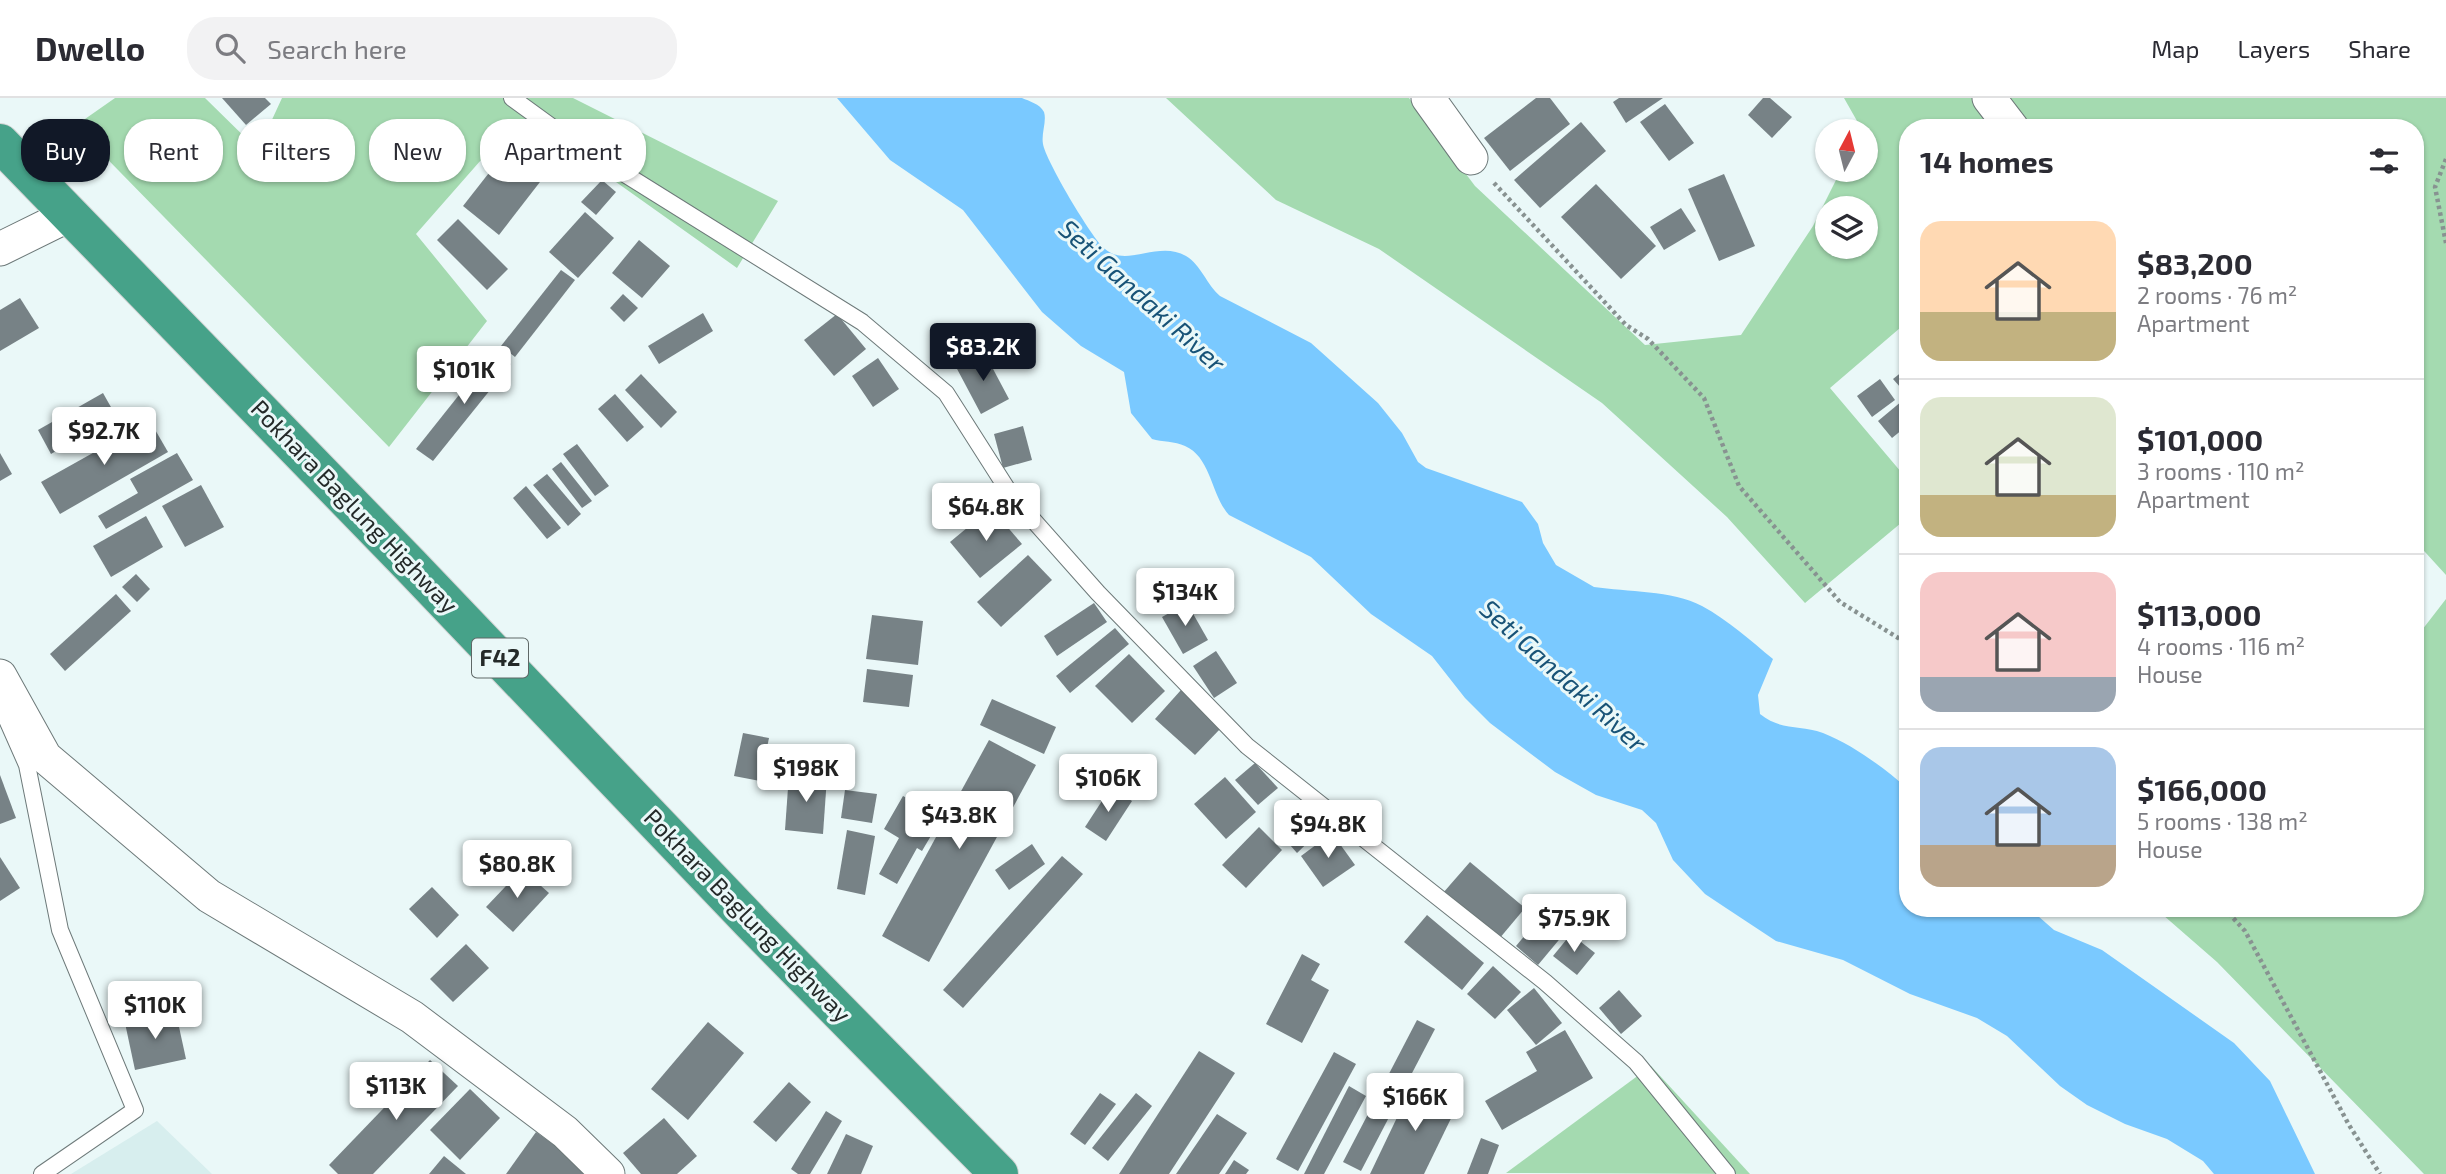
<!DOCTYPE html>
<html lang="en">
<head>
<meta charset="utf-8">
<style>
	:root { --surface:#fff; --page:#f2f2f3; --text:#2b2b33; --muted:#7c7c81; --line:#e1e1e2; --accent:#111827 }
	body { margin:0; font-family:"Exo 2",sans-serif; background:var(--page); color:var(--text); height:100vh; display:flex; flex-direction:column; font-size:26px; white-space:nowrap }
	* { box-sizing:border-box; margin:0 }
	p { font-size:23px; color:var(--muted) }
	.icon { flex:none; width:38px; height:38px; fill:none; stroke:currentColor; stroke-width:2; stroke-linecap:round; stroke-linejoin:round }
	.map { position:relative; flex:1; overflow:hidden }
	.sheet { position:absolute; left:1899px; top:21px; width:525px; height:798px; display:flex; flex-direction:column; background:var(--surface); border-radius:28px; box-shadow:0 2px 5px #0004 }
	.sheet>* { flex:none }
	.top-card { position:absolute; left:21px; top:21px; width:665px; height:63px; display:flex; gap:14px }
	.needle { width:46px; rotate:7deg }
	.fabs { position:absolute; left:1815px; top:21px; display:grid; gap:14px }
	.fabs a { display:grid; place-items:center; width:63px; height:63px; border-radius:50%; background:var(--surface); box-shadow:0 2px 5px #0004; font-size:35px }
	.price { position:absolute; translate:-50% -60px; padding:0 16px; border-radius:7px; background:#fff; color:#222; font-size:23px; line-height:46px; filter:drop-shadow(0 2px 4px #0008) }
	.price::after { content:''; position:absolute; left:50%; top:42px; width:21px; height:16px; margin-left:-10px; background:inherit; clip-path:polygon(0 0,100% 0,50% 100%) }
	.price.current { background:var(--accent); color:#fff }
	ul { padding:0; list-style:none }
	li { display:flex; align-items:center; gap:21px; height:175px; padding:0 21px }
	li+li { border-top:2px solid var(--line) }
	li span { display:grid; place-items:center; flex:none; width:196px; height:140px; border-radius:21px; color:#555 }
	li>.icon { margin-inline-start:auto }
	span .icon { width:84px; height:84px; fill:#fffc; stroke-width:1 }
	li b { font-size:30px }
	h2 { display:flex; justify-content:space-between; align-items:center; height:84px; padding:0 21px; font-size:30px }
	.pill { padding:0 24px; border-radius:28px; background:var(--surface); box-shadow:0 2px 5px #0004; font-size:24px; line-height:63px }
	.pill.current { background:var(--accent); color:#fff }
	header { display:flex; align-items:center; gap:42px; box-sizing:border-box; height:98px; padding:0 35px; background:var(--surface); border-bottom:2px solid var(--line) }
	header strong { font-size:33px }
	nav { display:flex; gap:38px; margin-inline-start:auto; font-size:24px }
	.search { width:490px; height:63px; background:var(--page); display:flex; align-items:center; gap:18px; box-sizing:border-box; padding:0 24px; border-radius:28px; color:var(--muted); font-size:26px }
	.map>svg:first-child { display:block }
</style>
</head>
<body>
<header>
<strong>Dwello</strong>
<div class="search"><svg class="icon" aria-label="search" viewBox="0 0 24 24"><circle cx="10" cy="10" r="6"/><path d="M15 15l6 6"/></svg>Search here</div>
<nav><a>Map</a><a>Layers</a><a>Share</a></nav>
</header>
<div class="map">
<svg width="2446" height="1076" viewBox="0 0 2446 1076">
	<rect width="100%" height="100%" fill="#eaf8f8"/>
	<polygon fill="#d7eeee" points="157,1023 212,1076 71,1076"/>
	<g fill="#a4dab0" fill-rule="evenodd">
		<polygon points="115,0 205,0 258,52 282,0 573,0 778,103 737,170 578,57 517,21 416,136 487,223 389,349 75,28"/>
		<path d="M 1166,0 L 1409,0 L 1475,88 L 1645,247 L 1741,237 L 1813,128 L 1841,72 L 1866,72 L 1866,33 L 1860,33 L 1861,30 L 1844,0 L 2446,0 L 2446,477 L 2415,443 L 2415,30 L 1908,30 L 1907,224 L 1830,290 L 1907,381 L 1907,420 L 1805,505 L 1727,419 L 1602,305 L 1379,151 L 1276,102 ZM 1827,110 L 1866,110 L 1866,149 L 1827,149 Z"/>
		<polygon points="2446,501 2446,1076 2424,1076 2217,864 2155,810 2415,810 2415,541"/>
		<polygon points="1651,968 1750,1076 1506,1075"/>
	</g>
	<path fill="#7ac9ff" d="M 837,0 L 1022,0 C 1029,3 1040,6 1044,14 C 1047,23 1041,36 1043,46 C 1045,61 1092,141 1105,151 C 1127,170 1158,142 1186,158 C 1201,167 1207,187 1220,198 L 1311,245 L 1378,305 L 1402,335 L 1418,364 L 1426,370 L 1522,404 L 1538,426 L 1543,445 L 1556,467 L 1594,489 C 1627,494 1672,492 1702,508 C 1728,522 1751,543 1773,561 L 1758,597 L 1760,616 C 1783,634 1800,626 1823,635 C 1853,647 1883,669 1907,690 L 1908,810 L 2029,810 L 2054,832 L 2102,852 L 2234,945 L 2270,983 L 2315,1076 L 2214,1076 L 2203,1063 L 2167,1041 L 2125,1026 L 2087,1007 L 2060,988 L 2007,938 L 1977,920 L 1910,896 L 1843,862 L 1776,843 L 1726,810 L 1705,796 L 1673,762 L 1656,725 L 1642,712 L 1596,697 L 1555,674 L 1490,625 L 1465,600 L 1432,558 L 1371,516 L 1311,459 L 1229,417 C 1211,397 1211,359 1185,348 C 1175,343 1162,344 1152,341 L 1131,315 L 1124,274 L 1081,248 L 1042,214 L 963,112 L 890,62 Z"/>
	<g fill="#778286">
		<polygon points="222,0 265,0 271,6 246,27"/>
		<polygon points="1536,0 1550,0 1570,26 1510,73 1484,40"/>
		<polygon points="1619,0 1663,0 1626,25 1613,4"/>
		<polygon points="1763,0 1770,0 1792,19 1772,40 1748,17"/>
		<polygon points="1665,6 1694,45 1669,63 1640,24"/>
		<polygon points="1581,24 1606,53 1540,110 1514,82"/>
		<polygon points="521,34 557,62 499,137 463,108"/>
		<polygon points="1724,76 1755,148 1719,163 1688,91"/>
		<polygon points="602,82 616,94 596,117 581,104"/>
		<polygon points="1596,86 1656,148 1621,181 1561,119"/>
		<polygon points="1681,110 1696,133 1664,152 1650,129"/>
		<polygon points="585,114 614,140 578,180 549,154"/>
		<polygon points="458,121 508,171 487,192 437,142"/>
		<polygon points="639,142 670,168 642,200 612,175"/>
		<polygon points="561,172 575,182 515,259 501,248"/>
		<polygon points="623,196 638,210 624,224 610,210"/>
		<polygon points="20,200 39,230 0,253 0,212"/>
		<polygon points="703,215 713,233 659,266 648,248"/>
		<polygon points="837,216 866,251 834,278 804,242"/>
		<polygon points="494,253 511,266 433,363 416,351"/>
		<polygon points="984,254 1009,301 981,316 956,269"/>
		<polygon points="878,260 899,291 873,309 852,278"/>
		<polygon points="1908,269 1908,298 1893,281"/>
		<polygon points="641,276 677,314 661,330 625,292"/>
		<polygon points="1880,281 1895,302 1872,319 1857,298"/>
		<polygon points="103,295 116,318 51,356 38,332"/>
		<polygon points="615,296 644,329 627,344 598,311"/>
		<polygon points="1902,303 1908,310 1908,327 1892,340 1878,323"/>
		<polygon points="150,323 168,354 60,416 41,384"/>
		<polygon points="1023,328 1032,362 1003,370 994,336"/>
		<polygon points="577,346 609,388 595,398 563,356"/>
		<polygon points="0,355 12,376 0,383"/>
		<polygon points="177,355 193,382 106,431 98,418 138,395 130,381"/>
		<polygon points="561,364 592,403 582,410 552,371"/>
		<polygon points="547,376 581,416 568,428 533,387"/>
		<polygon points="201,387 224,429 185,449 162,408"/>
		<polygon points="526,388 561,430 547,441 513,400"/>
		<polygon points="991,410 1022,446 980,480 950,444"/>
		<polygon points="146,418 163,449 111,479 93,448"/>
		<polygon points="1028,457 1052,482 1001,529 977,504"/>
		<polygon points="136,476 150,491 137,504 122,489"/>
		<polygon points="116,496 131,513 65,573 50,556"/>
		<polygon points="1094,505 1107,524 1057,558 1044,538"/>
		<polygon points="1187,505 1208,542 1183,556 1162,519"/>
		<polygon points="872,517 923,523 918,567 866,561"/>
		<polygon points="1115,530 1129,546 1070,595 1056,578"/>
		<polygon points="1216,553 1237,585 1214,600 1193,568"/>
		<polygon points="1129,556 1165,593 1132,625 1095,588"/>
		<polygon points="867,571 913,577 909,609 863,604"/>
		<polygon points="1181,592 1221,630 1195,657 1155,621"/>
		<polygon points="992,601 1056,629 1044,656 980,627"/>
		<polygon points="743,635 769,640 760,683 734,678"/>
		<polygon points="989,642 1036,667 929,864 882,838"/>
		<polygon points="1255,665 1278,690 1258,707 1235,682"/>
		<polygon points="789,676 827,679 823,736 785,732"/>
		<polygon points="0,677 16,720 0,726"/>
		<polygon points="1225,679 1256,714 1226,741 1194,706"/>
		<polygon points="1111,689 1132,703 1106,743 1085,729"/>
		<polygon points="845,692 877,696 872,725 841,720"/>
		<polygon points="903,698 942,719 922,753 917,750 897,786 879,776 899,740 884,731"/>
		<polygon points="1302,706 1324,729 1297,755 1276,731"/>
		<polygon points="1259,729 1282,752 1246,790 1222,767"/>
		<polygon points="847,732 875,738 865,797 837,791"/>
		<polygon points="1332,735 1355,767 1323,789 1301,758"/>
		<polygon points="1032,746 1045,766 1009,792 995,772"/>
		<polygon points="1062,758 1083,776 963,910 943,892"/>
		<polygon points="0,759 20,790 0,803"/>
		<polygon points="1470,764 1525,810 1499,841 1443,795"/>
		<polygon points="522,771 549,795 513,834 486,809"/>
		<polygon points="432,789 459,817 437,840 409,811"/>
		<polygon points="1427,817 1484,865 1462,892 1404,844"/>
		<polygon points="1541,818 1563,837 1538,867 1516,848"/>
		<polygon points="1571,836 1595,855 1577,877 1553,858"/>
		<polygon points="466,846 489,870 453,904 430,881"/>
		<polygon points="1302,856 1320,866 1311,882 1329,892 1302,945 1266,926"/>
		<polygon points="1493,868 1521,894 1495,921 1467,896"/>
		<polygon points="1534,890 1562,925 1536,947 1507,912"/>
		<polygon points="163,892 169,910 140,919 134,901"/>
		<polygon points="1619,892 1642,918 1621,936 1599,910"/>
		<polygon points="176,915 186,961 135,972 125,925"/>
		<polygon points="1417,922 1435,931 1361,1073 1343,1064"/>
		<polygon points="708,924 744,955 688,1022 651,991"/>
		<polygon points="1565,932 1593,980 1502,1032 1485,1003 1537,973 1526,954"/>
		<polygon points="1199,953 1235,975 1169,1076 1119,1076"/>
		<polygon points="1334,954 1356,966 1298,1073 1276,1061"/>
		<polygon points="430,962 458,988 373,1076 338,1076 329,1067"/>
		<polygon points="789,984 811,1004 776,1044 753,1024"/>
		<polygon points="1414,984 1458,1006 1424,1076 1370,1076"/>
		<polygon points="1349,988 1366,998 1324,1076 1304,1076"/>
		<polygon points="470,991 500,1020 460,1062 430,1032"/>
		<polygon points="1100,995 1116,1006 1085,1047 1070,1036"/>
		<polygon points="1136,995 1152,1008 1108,1063 1092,1050"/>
		<polygon points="826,1013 842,1023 810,1076 798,1076 791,1071"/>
		<polygon points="1217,1016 1247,1035 1219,1076 1176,1076"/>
		<polygon points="664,1020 697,1058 677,1076 641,1076 623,1055"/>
		<polygon points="536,1034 588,1071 584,1076 506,1076"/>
		<polygon points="846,1036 873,1048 861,1076 827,1076"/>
		<polygon points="1481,1040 1499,1047 1488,1076 1467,1076"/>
		<polygon points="444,1058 466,1076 429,1076"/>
		<polygon points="1234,1062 1249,1072 1246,1076 1225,1076"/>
	</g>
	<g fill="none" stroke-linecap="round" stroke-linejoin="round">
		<defs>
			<g id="lane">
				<polyline points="512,0 567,40 862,224 946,295 1011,397 1098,495 1247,648 1545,884 1636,964 1727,1076"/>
				<polyline points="4,615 27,667 60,832 135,1012 42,1076"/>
			</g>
			<g id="street">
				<polyline points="1428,0 1471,60"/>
				<polyline points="1989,0 2012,30"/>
				<polyline points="0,151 69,117"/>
				<polyline points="0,578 45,659 209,798 412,919 565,1034 608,1076"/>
			</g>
			<polyline id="highway" points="0,45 410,467 751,824 999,1076"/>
		</defs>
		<use href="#lane" stroke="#6d7979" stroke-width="18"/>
		<use href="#street" stroke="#6d7979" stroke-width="35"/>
		<use href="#highway" stroke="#d3d4d4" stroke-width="40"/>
		<g stroke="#889291" stroke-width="4.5" stroke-dasharray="3.5 3.5" stroke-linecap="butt">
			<polyline points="2446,61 2435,89 2446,145"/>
			<polyline points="1494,85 1626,227 1648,241 1704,300 1739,388 1840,504 1908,546"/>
			<polyline points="2224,810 2245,833 2349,1027 2380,1076"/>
		</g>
		<use href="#lane" stroke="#fff" stroke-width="16"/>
		<use href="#street" stroke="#fff" stroke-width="33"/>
		<use href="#highway" stroke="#46a289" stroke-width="38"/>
	</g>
	<g text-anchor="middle" stroke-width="6" stroke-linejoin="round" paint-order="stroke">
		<rect fill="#eaf8f8" stroke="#5f6867" stroke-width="2" x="472" y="540.5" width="56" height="39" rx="5"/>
		<g font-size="23" font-weight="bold" fill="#242a29">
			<text x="500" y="568">F42</text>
		</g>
		<g font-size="24" fill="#242a29" stroke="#eaf8f8">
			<text transform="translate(354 409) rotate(46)" y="8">Pokhara Baglung Highway</text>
			<text transform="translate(747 818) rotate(46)" y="8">Pokhara Baglung Highway</text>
		</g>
		<g font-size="26" font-style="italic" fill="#185377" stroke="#eaf8f8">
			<text transform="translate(1142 198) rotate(42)" y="9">Seti Gandaki River</text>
			<text transform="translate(1563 578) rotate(42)" y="9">Seti Gandaki River</text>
		</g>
	</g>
</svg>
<div class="fabs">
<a><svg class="needle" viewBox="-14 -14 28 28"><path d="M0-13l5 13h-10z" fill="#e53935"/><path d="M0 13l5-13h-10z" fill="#7c7c81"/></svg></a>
<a><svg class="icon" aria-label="layers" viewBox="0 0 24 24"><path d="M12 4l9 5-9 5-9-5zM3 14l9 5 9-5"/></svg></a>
</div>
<b class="price current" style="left:983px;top:285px">$83.2K</b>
<b class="price" style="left:464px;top:308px">$101K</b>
<b class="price" style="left:104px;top:369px">$92.7K</b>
<b class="price" style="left:986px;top:445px">$64.8K</b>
<b class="price" style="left:1185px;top:530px">$134K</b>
<b class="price" style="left:806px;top:706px">$198K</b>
<b class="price" style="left:1108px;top:716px">$106K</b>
<b class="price" style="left:959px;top:753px">$43.8K</b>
<b class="price" style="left:1328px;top:762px">$94.8K</b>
<b class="price" style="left:517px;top:802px">$80.8K</b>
<b class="price" style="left:1574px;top:856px">$75.9K</b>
<b class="price" style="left:155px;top:943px">$110K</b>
<b class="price" style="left:396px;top:1024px">$113K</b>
<b class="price" style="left:1415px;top:1035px">$166K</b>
<div class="top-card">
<a class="pill current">Buy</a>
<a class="pill">Rent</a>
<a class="pill">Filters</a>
<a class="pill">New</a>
<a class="pill">Apartment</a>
</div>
<section class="sheet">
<h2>14 homes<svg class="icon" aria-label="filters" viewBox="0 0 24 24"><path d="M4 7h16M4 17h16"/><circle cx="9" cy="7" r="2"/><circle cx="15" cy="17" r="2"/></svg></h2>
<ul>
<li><span style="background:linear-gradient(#ffd9b3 65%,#c2b280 0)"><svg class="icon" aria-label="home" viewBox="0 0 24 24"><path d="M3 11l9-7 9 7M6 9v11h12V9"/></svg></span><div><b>$83,200</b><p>2 rooms · 76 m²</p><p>Apartment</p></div></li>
<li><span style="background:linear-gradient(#dfe7d0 70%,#c2b280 0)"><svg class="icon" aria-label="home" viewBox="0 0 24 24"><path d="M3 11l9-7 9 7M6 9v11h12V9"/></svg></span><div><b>$101,000</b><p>3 rooms · 110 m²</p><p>Apartment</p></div></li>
<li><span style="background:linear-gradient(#f6c9c9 75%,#9aa5b1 0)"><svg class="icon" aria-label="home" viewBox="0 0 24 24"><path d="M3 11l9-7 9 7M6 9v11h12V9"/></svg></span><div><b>$113,000</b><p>4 rooms · 116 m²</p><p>House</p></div></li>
<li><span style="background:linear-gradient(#a9c7e8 70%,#b9a48a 0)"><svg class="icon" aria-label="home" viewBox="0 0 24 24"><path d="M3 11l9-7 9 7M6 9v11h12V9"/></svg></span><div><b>$166,000</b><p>5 rooms · 138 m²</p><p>House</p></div></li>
</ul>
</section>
</div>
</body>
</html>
